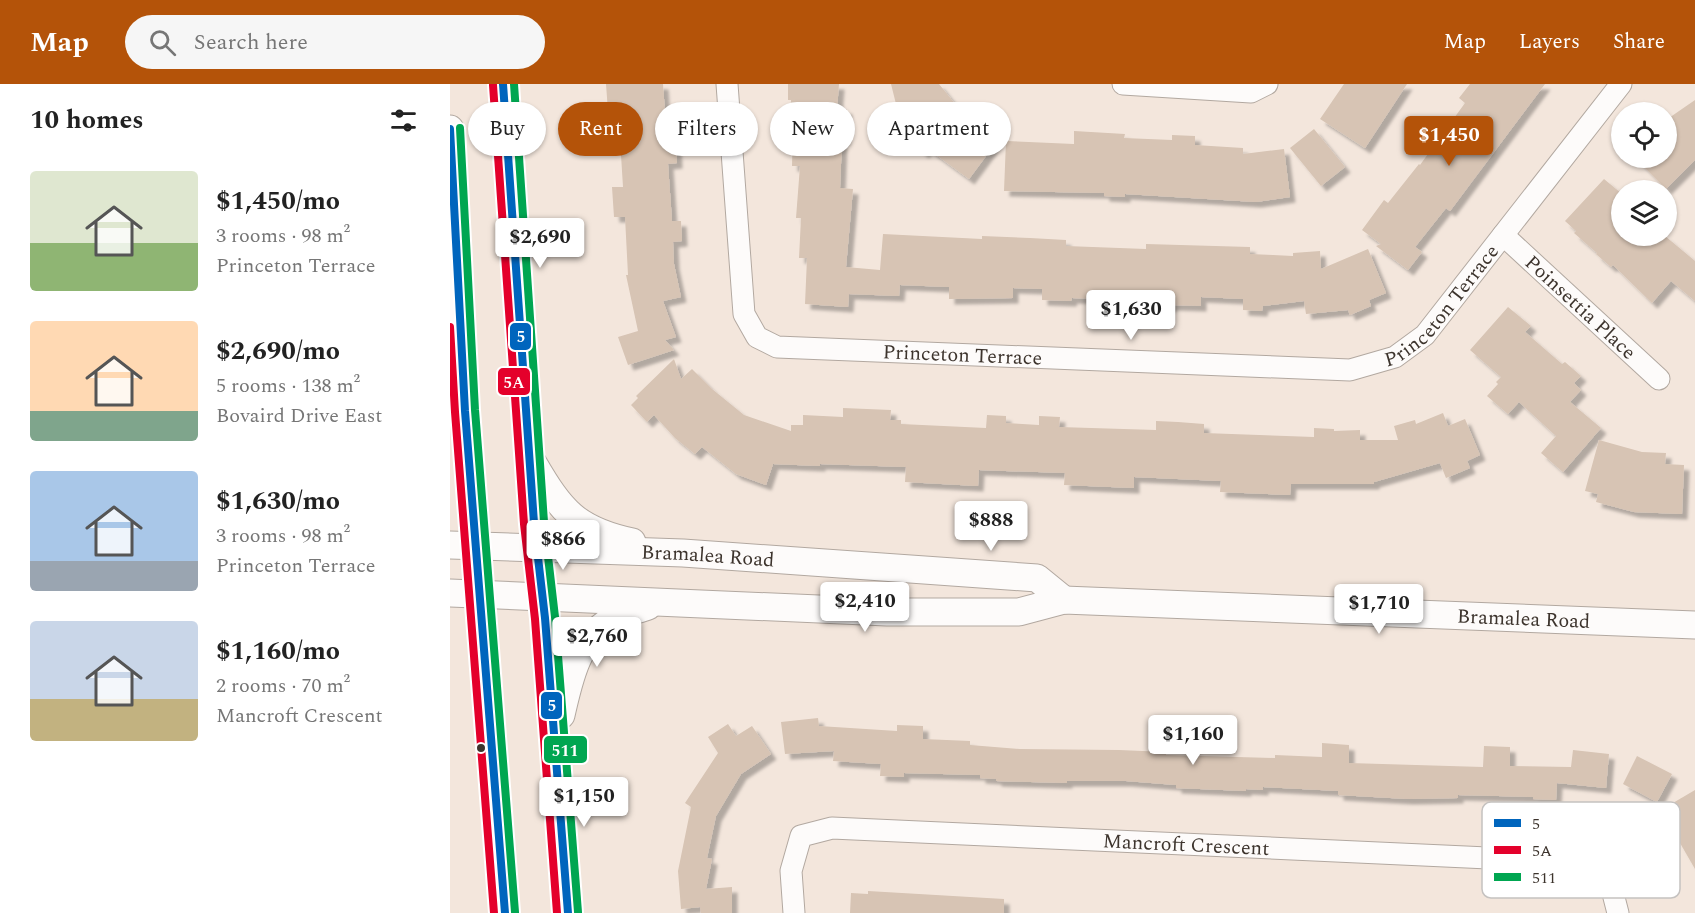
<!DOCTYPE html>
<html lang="en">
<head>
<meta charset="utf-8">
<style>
	:root { --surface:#fff; --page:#f6f6f6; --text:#222; --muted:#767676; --accent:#b45309 }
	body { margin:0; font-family:Spectral,serif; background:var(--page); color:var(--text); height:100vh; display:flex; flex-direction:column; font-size:22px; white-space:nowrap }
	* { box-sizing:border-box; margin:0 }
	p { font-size:20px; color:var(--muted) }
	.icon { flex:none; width:33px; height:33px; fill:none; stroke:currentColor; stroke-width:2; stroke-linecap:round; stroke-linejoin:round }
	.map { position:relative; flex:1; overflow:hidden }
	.details { display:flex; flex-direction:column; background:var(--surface); width:450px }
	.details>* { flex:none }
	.guide { position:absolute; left:18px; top:18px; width:570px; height:54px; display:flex; gap:12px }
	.controls { position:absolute; left:1161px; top:18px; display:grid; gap:12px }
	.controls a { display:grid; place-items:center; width:66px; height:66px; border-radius:50%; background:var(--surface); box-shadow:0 2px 4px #0004; font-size:30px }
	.price { position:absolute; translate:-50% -51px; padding:0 14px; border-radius:6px; background:#fff; color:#222; font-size:20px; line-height:39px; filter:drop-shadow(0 2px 3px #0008) }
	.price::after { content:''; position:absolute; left:50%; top:36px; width:18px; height:14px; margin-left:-9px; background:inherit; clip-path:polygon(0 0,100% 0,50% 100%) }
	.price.current { background:var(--accent); color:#fff }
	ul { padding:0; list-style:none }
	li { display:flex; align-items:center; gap:18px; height:150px; padding:0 30px }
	li span { display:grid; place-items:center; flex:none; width:168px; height:120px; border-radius:6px; color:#555 }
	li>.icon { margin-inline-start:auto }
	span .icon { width:72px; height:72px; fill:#fffc; stroke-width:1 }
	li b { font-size:26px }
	h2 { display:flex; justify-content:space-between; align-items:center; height:72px; padding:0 30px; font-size:26px }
	.tag { padding:0 21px; border-radius:27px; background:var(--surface); box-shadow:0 2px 4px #0004; font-size:21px; line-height:54px }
	.tag.current { background:var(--accent); color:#fff }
	header { display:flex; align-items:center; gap:36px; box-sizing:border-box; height:84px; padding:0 30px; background:var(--accent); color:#fff }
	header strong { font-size:28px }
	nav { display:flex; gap:33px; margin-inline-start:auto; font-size:21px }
	.search { width:420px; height:54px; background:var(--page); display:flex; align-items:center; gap:15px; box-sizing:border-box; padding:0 21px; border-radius:33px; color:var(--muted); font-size:22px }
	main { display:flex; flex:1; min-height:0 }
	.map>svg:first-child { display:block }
</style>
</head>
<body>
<header>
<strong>Map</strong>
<div class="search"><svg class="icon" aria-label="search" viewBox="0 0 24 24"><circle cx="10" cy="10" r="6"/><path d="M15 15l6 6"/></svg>Search here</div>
<nav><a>Map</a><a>Layers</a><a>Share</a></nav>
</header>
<main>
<section class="details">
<h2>10 homes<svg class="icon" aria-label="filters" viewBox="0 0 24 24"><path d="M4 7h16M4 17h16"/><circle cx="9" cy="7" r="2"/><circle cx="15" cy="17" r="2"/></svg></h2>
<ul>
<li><span style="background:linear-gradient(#dfe7d0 60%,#8fb573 0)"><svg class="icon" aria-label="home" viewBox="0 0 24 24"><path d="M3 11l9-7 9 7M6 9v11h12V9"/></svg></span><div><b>$1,450/mo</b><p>3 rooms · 98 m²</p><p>Princeton Terrace</p></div></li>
<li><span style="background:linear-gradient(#ffd9b3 75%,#7fa58c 0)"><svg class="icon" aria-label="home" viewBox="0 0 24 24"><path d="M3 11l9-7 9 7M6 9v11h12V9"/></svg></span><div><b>$2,690/mo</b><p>5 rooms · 138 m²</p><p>Bovaird Drive East</p></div></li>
<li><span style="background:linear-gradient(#a9c7e8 75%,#9aa5b1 0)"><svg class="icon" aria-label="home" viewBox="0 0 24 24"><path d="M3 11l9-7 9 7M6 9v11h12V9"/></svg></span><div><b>$1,630/mo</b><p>3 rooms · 98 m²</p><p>Princeton Terrace</p></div></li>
<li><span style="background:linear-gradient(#c9d6e8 65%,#c2b280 0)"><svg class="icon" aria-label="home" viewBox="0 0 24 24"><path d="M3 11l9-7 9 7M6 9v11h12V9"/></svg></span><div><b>$1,160/mo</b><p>2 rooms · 70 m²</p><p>Mancroft Crescent</p></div></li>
</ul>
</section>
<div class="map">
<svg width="1245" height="829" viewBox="0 0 1245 829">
	<defs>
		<filter id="shadow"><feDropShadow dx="5.5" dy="5.5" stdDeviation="1.5" flood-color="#0004"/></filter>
	</defs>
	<rect width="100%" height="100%" fill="#f3e6dc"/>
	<g fill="#d7c4b4" filter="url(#shadow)">
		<polygon points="156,0 213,0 217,58 226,58 227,79 218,80 222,137 231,137 232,157 223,158 224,180 231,213 213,217 226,253 215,256 224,266 178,281 168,253 188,247 176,191 178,191 175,133 164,133 162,103 173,103 170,55 160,55"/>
		<polygon points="338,0 389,0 387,25 397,25 395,56 392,56 390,104 403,105 396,183 430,186 433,150 532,155 532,152 580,154 616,156 616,162 696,165 696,160 800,163 800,170 843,172 843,169 870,167 871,185 918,165 936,209 919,216 921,222 900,231 898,226 856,230 854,217 813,222 812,227 793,226 793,215 751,213 751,222 721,221 721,223 699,222 700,211 650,210 650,215 622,214 621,217 592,216 592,205 563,204 563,214 499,215 499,203 450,201 449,212 399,210 398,223 355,220 357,174 349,174 351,134 346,134 350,82 342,82 343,42 340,42 341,16 338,16"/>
		<polygon points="441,0 489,0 514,31 548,56 519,95 478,65 473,69 452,44"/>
		<polygon points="894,0 957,0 915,64 870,35"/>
		<polygon points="1020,0 1095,0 1000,127 996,124 965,163 972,168 958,186 926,162 931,160 912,146 934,116 938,119 969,80 970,81 1015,19 1009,14"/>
		<polygon points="1245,16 1245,76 1216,105 1185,74 1216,74 1216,36"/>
		<polygon points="864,45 895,83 871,102 840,64"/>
		<polygon points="624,47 675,50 674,54 722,56 722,51 745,52 745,61 793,64 793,70 834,65 840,113 806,118 675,110 675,113 654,112 654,109 554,107 556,57 624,60"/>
		<polygon points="1154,95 1172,110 1172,152 1215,152 1245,177 1245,217 1221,197 1202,219 1163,181 1161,183 1146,170 1147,169 1124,149 1126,147 1115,137"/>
		<polygon points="1058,223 1081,242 1075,248 1112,280 1115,278 1131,292 1124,299 1131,306 1120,318 1151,344 1113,388 1091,369 1106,352 1069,318 1058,330 1037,312 1048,300 1046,298 1051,293 1020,266"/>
		<polygon points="224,275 231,295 242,285 262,305 294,331 341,347 341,341 353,341 353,331 393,333 393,324 441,326 440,336 451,336 451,340 536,344 537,331 556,332 556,339 589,341 589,332 610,333 609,343 706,346 706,337 728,338 754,340 754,349 864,353 864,344 884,345 884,347 910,346 910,356 948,356 944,342 965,336 966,340 993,329 998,342 1015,335 1030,371 1017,377 1020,384 996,394 990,379 924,398 924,400 841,400 840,411 770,408 771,397 684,393 684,404 614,401 615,389 529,386 528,402 455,398 456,383 370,380 370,382 323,380 316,401 286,390 252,363 245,370 225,354 204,331 197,338 181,321 188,314 186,312"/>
		<polygon points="1149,356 1192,368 1216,369 1215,380 1234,381 1232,430 1184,428 1146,418 1148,410 1135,407"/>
		<polygon points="368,634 369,642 447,647 447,641 473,642 473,655 520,657 520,661 570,665 669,666 716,668 716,671 825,674 825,671 872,673 872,659 899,661 899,679 1033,683 1034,662 1060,663 1060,682 1121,683 1123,666 1159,670 1156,704 1107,699 1106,716 1083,715 1083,713 1008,711 1008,714 958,715 888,711 888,707 870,706 813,703 813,706 796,705 796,707 726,704 726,701 676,697 617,697 617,699 546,697 546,695 530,694 530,691 454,689 454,693 430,692 431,680 383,677 384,667 335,670 331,638"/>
		<polygon points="278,640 286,652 302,642 321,670 291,690 266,732 257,774 262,775 256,805 282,803 282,829 251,829 250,823 231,825 228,787 241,723 235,719 268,669 258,653"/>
		<polygon points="1187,672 1222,690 1207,718 1173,700"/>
		<polygon points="1245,706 1245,785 1211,726"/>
		<polygon points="418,807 554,815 554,829 400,829 401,809 418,810"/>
	</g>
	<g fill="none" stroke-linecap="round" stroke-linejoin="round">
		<defs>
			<g id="minor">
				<path id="s1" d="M 277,0 L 294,230 L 307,253 L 327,263 L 900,286 L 945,273 L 975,251 L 1171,0"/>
				<polyline points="673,0 801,8 817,0"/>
				<path id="s2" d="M 1053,151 L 1209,295"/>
				<path id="s3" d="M 344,829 L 341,787 L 351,752 L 382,744 L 1127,778 L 1158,790 L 1168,829"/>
			</g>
			<g id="major">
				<polyline points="53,0 84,439 95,534 118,829"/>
				<polyline points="0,45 15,327 55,829"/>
				<path d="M 83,379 C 111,427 126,446 182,458"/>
				<path id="s4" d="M 0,461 L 233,469 L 587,494 L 614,516"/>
				<path id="s5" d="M 0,509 L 437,528 L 569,528 L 614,516 L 1245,541"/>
				<path d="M 111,631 C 120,592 127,553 167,533 C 176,528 188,526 198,522"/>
			</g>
		</defs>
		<use href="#minor" stroke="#b2a8a0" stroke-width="23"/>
		<use href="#major" stroke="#b2a8a0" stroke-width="29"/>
		<use href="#minor" stroke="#fdfbfa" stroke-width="21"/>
		<use href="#major" stroke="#fdfbfa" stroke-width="27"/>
		<defs>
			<g id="bus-1">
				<polyline points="53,0 84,439 95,534 118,829"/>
				<polyline points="0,45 15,327 55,829"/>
			</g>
			<g id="bus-2">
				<polyline points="43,1 74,440 85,535 107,829"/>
				<polyline points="0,243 5,328 44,829"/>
			</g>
			<g id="bus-3">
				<polyline points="64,0 94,438 105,533 128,828"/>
				<polyline points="10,44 25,326 65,828"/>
			</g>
		</defs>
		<use href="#bus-1" stroke="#fff" stroke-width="12"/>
		<use href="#bus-2" stroke="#fff" stroke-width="12"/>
		<use href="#bus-3" stroke="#fff" stroke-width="12"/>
		<use href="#bus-1" stroke="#0065bd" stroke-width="8"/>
		<use href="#bus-2" stroke="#e4002b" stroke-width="8"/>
		<use href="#bus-3" stroke="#00a651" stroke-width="8"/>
	</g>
	<circle fill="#3d342d" stroke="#fff" stroke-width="2" cx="31" cy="664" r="5"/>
	<g text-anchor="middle" stroke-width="6" stroke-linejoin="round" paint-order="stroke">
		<g font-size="20" fill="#3d342d" stroke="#fff">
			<text dy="7" stroke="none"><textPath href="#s1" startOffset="969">Princeton Terrace</textPath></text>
			<text dy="7" stroke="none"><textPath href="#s2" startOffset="106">Poinsettia Place</textPath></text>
			<text dy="7" stroke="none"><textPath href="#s1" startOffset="465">Princeton Terrace</textPath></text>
			<text dy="7" stroke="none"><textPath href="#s4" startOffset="258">Bramalea Road</textPath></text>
			<text dy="7" stroke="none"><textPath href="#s5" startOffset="1076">Bramalea Road</textPath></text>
			<text dy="7" stroke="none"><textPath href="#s3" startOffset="465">Mancroft Crescent</textPath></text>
		</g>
	</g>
	<rect x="1032" y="718" width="198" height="96" rx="9" fill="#fff" stroke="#c5c2c0" stroke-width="1.5"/>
	<rect x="1044" y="735" width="27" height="8" fill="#0065bd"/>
	<rect x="1044" y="762" width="27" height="8" fill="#e4002b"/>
	<rect x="1044" y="789" width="27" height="8" fill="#00a651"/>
	<g font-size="16" fill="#3d342d">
		<text x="1082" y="745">5</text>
		<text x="1082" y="772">5A</text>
		<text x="1082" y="799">511</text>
	</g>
	<g stroke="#fff" stroke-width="2">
		<rect x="59" y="238" width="23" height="29" rx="6" fill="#0065bd"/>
		<rect x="47" y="283" width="34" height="29" rx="6" fill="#e4002b"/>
		<rect x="90" y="607" width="23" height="29" rx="6" fill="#0065bd"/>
		<rect x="93" y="651" width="45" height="29" rx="6" fill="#00a651"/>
	</g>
	<g font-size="16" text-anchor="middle" font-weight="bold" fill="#fff">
		<text x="71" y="258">5</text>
		<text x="64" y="304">5A</text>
		<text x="102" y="627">5</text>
		<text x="115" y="672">511</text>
	</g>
</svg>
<div class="controls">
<a><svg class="icon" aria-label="locate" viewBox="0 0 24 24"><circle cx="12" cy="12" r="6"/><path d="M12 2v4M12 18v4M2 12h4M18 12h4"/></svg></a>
<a><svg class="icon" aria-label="layers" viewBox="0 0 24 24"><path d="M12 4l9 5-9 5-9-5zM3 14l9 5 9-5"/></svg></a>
</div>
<b class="price current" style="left:999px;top:83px">$1,450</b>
<b class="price" style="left:90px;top:185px">$2,690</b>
<b class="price" style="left:681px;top:257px">$1,630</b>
<b class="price" style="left:541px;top:468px">$888</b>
<b class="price" style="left:113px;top:487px">$866</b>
<b class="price" style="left:415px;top:549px">$2,410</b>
<b class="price" style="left:929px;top:551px">$1,710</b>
<b class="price" style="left:147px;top:584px">$2,760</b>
<b class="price" style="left:743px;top:682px">$1,160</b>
<b class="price" style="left:134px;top:744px">$1,150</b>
<div class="guide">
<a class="tag">Buy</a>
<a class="tag current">Rent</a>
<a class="tag">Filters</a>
<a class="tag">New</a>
<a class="tag">Apartment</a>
</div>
</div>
</main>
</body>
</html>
